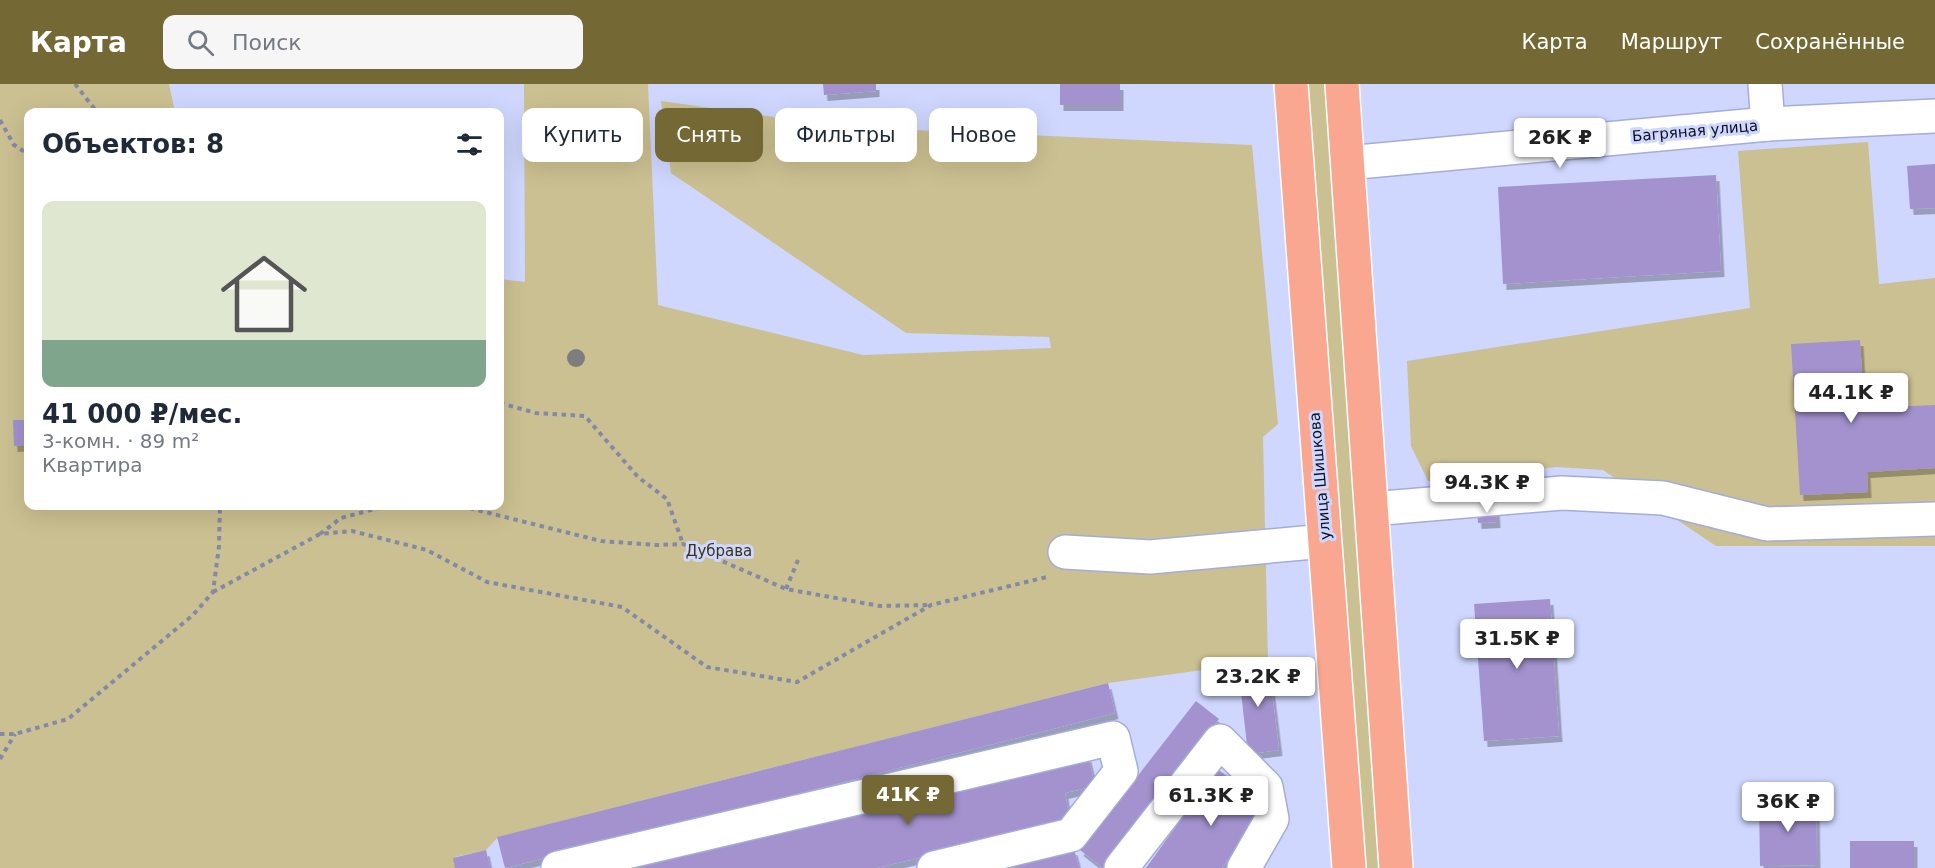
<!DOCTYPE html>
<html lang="ru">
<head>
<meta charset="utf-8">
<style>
	:root { --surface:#fff; --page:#f6f6f7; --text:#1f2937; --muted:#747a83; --line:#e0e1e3; --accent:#746835 }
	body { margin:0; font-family:"DejaVu Sans",sans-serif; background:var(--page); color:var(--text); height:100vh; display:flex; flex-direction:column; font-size:22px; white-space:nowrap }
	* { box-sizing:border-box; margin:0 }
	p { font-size:20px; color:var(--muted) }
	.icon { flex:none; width:33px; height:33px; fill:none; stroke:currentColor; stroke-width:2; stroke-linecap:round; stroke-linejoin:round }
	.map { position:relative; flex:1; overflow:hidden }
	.sheet { position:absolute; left:24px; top:24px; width:480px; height:402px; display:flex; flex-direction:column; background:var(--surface); border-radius:12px; box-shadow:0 6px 24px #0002 }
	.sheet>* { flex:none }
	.top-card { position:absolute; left:522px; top:24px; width:570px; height:54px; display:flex; gap:12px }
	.price { position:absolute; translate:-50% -51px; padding:0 14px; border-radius:6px; background:#fff; color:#222; font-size:20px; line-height:39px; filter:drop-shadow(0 2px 3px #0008) }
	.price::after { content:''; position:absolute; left:50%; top:36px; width:18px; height:14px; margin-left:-9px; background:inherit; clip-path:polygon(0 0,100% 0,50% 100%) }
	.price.current { background:var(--accent); color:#fff }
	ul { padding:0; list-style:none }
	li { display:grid; align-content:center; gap:12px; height:318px; padding:0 18px }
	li+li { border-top:2px solid var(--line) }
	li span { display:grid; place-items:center; height:186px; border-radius:12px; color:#555 }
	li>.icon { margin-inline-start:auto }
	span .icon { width:108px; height:108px; fill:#fffc; stroke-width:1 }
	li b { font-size:26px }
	h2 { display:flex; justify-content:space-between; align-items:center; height:72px; padding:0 18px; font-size:26px }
	.chip { padding:0 21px; border-radius:12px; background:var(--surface); box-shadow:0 6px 24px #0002; font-size:21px; line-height:54px }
	.chip.current { background:var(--accent); color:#fff }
	header { display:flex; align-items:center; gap:36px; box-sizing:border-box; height:84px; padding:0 30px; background:var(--accent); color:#fff }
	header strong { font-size:28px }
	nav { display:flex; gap:33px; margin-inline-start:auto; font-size:21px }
	.search { width:420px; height:54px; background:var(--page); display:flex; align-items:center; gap:15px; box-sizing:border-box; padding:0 21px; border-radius:12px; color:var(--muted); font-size:22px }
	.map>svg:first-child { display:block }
</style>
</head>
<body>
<header>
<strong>Карта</strong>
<div class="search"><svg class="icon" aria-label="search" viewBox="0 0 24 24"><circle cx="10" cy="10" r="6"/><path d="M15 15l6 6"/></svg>Поиск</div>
<nav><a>Карта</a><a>Маршрут</a><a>Сохранённые</a></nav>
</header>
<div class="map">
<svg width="1935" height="784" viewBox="0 0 1935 784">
	<defs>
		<filter id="shadow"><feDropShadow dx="3.5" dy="6" stdDeviation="0" flood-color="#0004"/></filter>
	</defs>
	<rect width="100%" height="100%" fill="#cfd7fe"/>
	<g fill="#cbc091">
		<polygon points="0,0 169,0 175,28 28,28 28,422 500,422 500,195 525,198 524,0 648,0 658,221 863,271 1051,264 1049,253 906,249 671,89 661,17 845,43 1252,61 1278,340 1263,353 1268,577 1108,599 498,753 486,766 455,773 457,784 0,784"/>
		<polygon points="1291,0 1342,0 1396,784 1349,784"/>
		<polygon points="1868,58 1879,200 1935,194 1935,462 1716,462 1603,386 1557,383 1428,397 1411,362 1407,277 1750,224 1738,67"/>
	</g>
	<g fill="#a392ce" filter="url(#shadow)">
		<polygon points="823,0 876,0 876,7 824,11"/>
		<rect x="1060" y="0" width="60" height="21"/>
		<polygon points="1935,80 1935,124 1910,125 1907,82"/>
		<polygon points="1716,91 1721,187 1503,200 1498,103"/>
		<polygon points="1860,256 1864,324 1935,321 1935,384 1867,388 1868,408 1800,411 1791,260"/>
		<polygon points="13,336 28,336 28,361 14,362"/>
		<polygon points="1496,422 1497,438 1478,439 1477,423"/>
		<polygon points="1550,515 1559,652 1484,657 1474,520"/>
		<polygon points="1268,577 1279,666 1248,670 1238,581"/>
		<polygon points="1108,599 1115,629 505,784 497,753"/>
		<polygon points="1196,617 1219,635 1103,784 1080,766"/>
		<polygon points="1088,672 1095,702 1065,709 1070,738 876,784 624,784"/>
		<polygon points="1217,685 1268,721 1222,784 1146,784"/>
		<polygon points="1816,716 1817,781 1760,782 1759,718"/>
		<rect x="1850" y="757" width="64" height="27"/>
		<polygon points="1074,765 1079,784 999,784"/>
		<polygon points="486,766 490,784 455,784 453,774"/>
	</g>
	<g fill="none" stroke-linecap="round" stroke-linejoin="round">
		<defs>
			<g id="minor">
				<polyline points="1765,0 1768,40"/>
				<polyline points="1347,79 1768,40 1935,32"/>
				<polyline points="1371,425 1562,409 1663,414 1767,440 1935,435"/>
				<polyline points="1065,468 1150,473 1325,457"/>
				<polyline points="558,784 1113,654 1121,687 1071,751 934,784"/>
				<polyline points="1121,784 1220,657 1266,703 1272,735 1244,784"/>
			</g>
			<g id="major">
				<polyline points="1291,0 1349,784"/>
				<polyline points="1342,0 1396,784"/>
			</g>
		</defs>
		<use href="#minor" stroke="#a4acdb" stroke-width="36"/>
		<use href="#major" stroke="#fff" stroke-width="36"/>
		<g stroke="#8389a7" stroke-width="4" stroke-dasharray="4.5 4.5" stroke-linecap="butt">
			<polyline points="75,0 97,28"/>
			<polyline points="0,36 14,61 28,70"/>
			<polyline points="500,319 536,329 585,332 638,393 667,415 683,460"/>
			<polyline points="461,422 601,457 656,461 683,460 786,505 880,522 931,521"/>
			<polyline points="320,450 341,434 386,422"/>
			<polyline points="786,505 798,476"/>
			<polyline points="213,508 320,450 352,447 427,466 487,498 622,523 707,583 797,598 931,521 1047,493"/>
			<polyline points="0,650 15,650 68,635 193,531 213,508 219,462 220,422"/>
			<polyline points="0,675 15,650"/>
		</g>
		<use href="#minor" stroke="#fff" stroke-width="33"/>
		<use href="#major" stroke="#f9a790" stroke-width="33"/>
	</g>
	<circle fill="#7d7d7d" cx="576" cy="274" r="9"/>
	<g text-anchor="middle" stroke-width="6" stroke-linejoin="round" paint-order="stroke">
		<g font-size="15" fill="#0c0e1e" stroke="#cfd7fe">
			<text transform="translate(1695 47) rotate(-5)" y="5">Багряная улица</text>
			<text transform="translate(1320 392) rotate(-95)" y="5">улица Шишкова</text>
		</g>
		<g font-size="15" fill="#3a3314" stroke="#cfd7fe">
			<text x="719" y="472">Дубрава</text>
		</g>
	</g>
</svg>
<b class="price" style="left:1560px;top:85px">26K ₽</b>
<b class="price" style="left:1851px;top:340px">44.1K ₽</b>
<b class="price" style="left:1487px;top:430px">94.3K ₽</b>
<b class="price" style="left:1517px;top:586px">31.5K ₽</b>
<b class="price" style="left:1258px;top:624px">23.2K ₽</b>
<b class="price current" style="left:908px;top:742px">41K ₽</b>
<b class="price" style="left:1211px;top:743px">61.3K ₽</b>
<b class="price" style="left:1788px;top:749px">36K ₽</b>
<div class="top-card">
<a class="chip">Купить</a>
<a class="chip current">Снять</a>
<a class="chip">Фильтры</a>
<a class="chip">Новое</a>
</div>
<section class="sheet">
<h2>Объектов: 8<svg class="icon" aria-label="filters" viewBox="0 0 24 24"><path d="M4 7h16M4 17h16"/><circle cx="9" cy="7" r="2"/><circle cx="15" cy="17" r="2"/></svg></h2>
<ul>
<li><span style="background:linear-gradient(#dfe7d0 75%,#7fa58c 0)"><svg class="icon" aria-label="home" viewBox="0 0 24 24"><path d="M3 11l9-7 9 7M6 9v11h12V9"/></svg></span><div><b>41 000 ₽/мес.</b><p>3-комн. · 89 m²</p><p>Квартира</p></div></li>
</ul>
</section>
</div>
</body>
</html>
